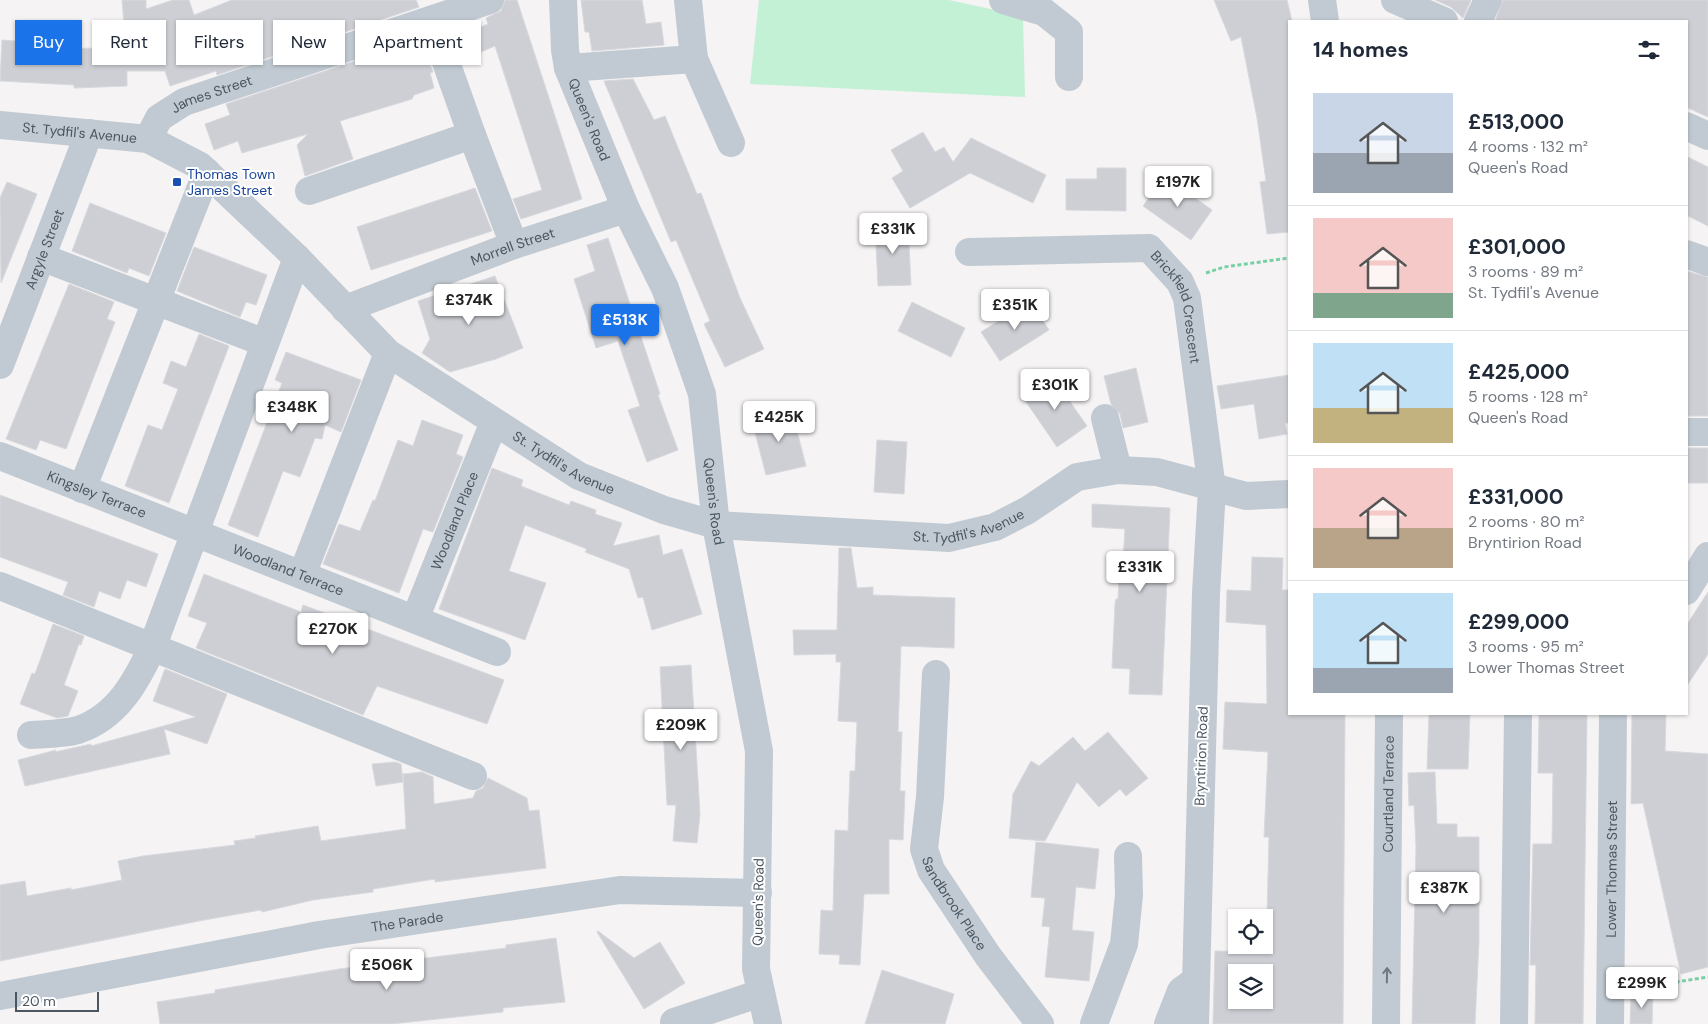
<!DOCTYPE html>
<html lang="en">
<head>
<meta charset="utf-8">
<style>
	:root { --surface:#fff; --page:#f6f6f7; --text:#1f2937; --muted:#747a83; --line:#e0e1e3; --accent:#1a73e8 }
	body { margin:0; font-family:"DM Sans",sans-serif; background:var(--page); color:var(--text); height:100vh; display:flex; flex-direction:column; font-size:19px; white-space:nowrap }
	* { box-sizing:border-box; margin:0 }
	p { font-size:16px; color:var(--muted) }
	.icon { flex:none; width:28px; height:28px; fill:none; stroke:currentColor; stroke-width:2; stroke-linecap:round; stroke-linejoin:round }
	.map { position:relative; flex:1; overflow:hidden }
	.drawer { position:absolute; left:1288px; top:20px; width:400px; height:695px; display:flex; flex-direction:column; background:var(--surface); border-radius:0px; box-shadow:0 1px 4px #0004 }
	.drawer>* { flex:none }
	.guide { position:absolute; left:15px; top:20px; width:475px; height:45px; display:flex; gap:10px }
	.controls { position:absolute; left:1228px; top:909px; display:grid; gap:10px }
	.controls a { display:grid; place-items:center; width:45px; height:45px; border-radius:0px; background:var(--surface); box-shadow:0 1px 4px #0004; font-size:25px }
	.scale { position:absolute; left:15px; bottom:12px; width:84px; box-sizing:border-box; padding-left:5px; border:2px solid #4a5661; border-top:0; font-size:14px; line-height:18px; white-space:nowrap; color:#4a5661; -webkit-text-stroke:4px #fff; paint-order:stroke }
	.price { position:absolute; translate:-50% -42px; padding:0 11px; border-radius:5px; background:#fff; color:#222; font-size:16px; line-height:32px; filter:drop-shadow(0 1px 2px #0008) }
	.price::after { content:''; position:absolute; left:50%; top:30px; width:15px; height:11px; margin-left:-8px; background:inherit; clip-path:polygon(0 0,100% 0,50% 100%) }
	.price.selected { background:var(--accent); color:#fff }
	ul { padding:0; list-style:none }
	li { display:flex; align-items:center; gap:15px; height:125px; padding:0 25px }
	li+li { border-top:1px solid var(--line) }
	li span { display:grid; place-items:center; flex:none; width:140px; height:100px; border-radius:0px; color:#555 }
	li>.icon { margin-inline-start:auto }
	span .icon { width:60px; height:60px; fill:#fffc; stroke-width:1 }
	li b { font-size:21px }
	h2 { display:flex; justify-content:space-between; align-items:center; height:60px; padding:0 25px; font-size:21px }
	.tag { padding:0 18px; border-radius:0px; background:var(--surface); box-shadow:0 1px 4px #0004; font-size:18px; line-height:45px }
	.tag.selected { background:var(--accent); color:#fff }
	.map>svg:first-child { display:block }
</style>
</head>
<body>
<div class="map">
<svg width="1708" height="1024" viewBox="0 0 1708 1024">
	<rect width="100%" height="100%" fill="#f5f3f3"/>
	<polygon fill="#c3f1d5" points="759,0 949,0 1023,16 1025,97 750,84"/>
	<g fill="#cdcfd5" stroke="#d7d9de" fill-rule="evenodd">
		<polygon points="122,0 146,0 146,9 173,0 189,0 194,15 232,0 416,0 419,7 217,75 216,71 170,86 165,71 127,71 127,86 74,88 74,85 0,81 2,40 56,44 56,49 100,48 100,37 125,37"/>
		<polygon points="505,0 517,0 582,199 521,219 513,199 542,190 495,46 462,60 454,38 488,24 486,18 501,11"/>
		<polygon points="581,0 642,0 646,24 661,22 664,45 592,51 589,32 585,32"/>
		<polygon points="1214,0 1287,0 1292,21 1289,21 1289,232 1267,234 1260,182 1266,181 1257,118 1241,37 1231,41"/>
		<polygon points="1435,0 1471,0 1463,18 1451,7"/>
		<polygon points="1503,0 1708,0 1708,117 1686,107 1686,21 1495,21"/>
		<polygon points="421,39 433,72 430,73 434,88 414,95 412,99 340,121 353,159 305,176 297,145 308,134 242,153 238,141 214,150 205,124 230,115 226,104"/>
		<polygon points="633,79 654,120 665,116 697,194 701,193 740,298 764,349 725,367 704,324 710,321 676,240 671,242 604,81"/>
		<polygon points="923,132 935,152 944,147 953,162 971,138 1046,175 1033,203 970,173 910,208 892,178 903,171 891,150"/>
		<polygon points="1686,156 1708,167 1708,226 1686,215"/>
		<polygon points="1097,168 1126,168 1126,211 1066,210 1066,179 1097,179"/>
		<polygon points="1164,176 1212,210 1191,240 1143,206"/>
		<polygon points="7,182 37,194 1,283 0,198"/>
		<polygon points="475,188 492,231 371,270 357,227"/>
		<polygon points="90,203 166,233 149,276 129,268 127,273 72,251"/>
		<polygon points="908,223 911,285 878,286 875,224"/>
		<polygon points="608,238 660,394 658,395 678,450 647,462 628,410 640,406 618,341 596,348 574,279 595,271 587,245"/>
		<polygon points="194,247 267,275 256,305 246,302 240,317 177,291"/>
		<polygon points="1686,271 1708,277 1708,416 1686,416"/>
		<polygon points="495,276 523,348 496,359 450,372 422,353 430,339 418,301"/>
		<polygon points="69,284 114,302 107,319 115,322 66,449 40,440 36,450 6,439"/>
		<polygon points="1030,301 1049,330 1000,361 981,332"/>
		<polygon points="912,302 965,328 951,357 898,331"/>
		<polygon points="199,334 229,346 169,503 125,486 148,425 162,430 178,389 163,383 171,361 186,367"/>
		<polygon points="286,352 361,380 341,432 325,425 322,439 315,438 300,477 283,471 258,537 228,525 282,383 275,380"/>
		<polygon points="1136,368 1148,422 1123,428 1120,414 1111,404 1104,376"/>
		<polygon points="1289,375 1289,423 1285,423 1287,434 1259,439 1254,404 1221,409 1217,386"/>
		<polygon points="1052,376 1087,426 1057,447 1022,396"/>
		<polygon points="792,411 806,466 766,475 752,421"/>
		<polygon points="422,420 463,435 456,454 463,457 433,532 423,529 399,593 323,564 339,524 360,531 373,500 375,501 398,440 413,446"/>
		<polygon points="877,440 907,442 904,494 874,492"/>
		<rect x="1686" y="448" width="22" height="35"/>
		<polygon points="492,468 523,480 521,486 569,505 571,501 596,510 595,514 622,523 613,546 659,535 663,555 682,549 702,614 652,630 643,597 638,598 629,569 585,552 587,549 525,525 509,571 546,583 525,640 439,609"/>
		<polygon points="0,495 158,554 146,587 127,580 120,599 99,591 94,607 63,595 68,582 0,557"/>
		<polygon points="1092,504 1170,508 1162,695 1129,694 1130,669 1112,668 1115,604 1116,599 1118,599 1119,576 1122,576 1125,529 1092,527"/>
		<polygon points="839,548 851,548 857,588 873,587 873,595 955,598 954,648 901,646 898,732 902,732 900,791 905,791 903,840 889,839 889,894 864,894 860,965 839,964 840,955 819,954 821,910 833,911 835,830 848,831 850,771 855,771 857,722 838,721 841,662 836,662 836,654 794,655 793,630 837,630"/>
		<path d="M 1252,557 L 1283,558 L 1282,590 L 1289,590 L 1289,714 L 1345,714 L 1343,1024 L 1213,1024 L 1215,951 L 1266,952 L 1269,837 L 1264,837 L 1268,752 L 1223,749 L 1225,702 L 1267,704 L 1266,625 L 1226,622 L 1227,590 L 1251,591 ZM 1236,972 L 1264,972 L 1264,1000 L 1236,1000 Z"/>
		<polygon points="204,574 301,612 303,605 504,680 487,724 377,686 363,715 196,648 207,623 188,616"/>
		<polygon points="1708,592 1708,654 1686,687 1686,626"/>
		<polygon points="53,624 84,636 81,645 79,644 64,685 78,691 68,716 57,718 20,704 32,673 35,674"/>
		<polygon points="691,665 700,814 697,843 673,841 676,805 667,805 660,667"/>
		<polygon points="165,669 227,694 207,744 164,729 170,754 25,786 18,760 56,750 55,752 91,744 91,746 196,717 153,701"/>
		<polygon points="1429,714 1470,714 1468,769 1427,769"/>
		<polygon points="1539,714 1587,714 1583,1024 1535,1024 1536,965 1530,965 1533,844 1552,844 1553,773 1538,773"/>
		<polygon points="1632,714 1666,714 1665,751 1708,754 1708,967 1681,974 1643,803 1631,804"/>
		<polygon points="1108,732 1148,778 1126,796 1120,789 1099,807 1077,782 1045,841 1009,838 1013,794 1031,761 1039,766 1073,737 1085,751"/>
		<polygon points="395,762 401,764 403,782 376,786 372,764"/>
		<polygon points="422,772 433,777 434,804 473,798 476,791 483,788 488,778 527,798 529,811 539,810 546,868 435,882 435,879 373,889 373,892 313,900 262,912 261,910 204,920 0,961 0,885 25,881 27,896 71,888 71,890 122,880 118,861 143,856 235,845 234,841 256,838 255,836 318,826 321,841 406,829 403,774"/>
		<polygon points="1435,772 1437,824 1457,824 1457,837 1479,837 1479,941 1475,1024 1412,1024 1416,847 1414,805 1409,806 1408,773"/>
		<polygon points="1036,842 1099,849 1095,889 1076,887 1072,930 1094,932 1089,981 1045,977 1050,927 1042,926 1045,898 1031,897"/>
		<polygon points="598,931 634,958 660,942 685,983 644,1009 597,932"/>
		<polygon points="556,938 565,1002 503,1008 503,1012 391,1024 160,1024 157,1002 215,993 215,990 339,969 506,948 506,945"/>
		<polygon points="882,970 954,994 945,1024 865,1024"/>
		<polygon points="1653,992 1652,1024 1630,1024 1631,996"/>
	</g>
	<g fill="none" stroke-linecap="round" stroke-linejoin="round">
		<g stroke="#7ad0a6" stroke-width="3" stroke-dasharray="4 2.5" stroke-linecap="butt">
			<polyline points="1206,273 1224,267 1289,258"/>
			<polyline points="1637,988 1708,977"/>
		</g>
		<g stroke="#c1cad2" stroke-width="28">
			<path id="s1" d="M 563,0 L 565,50 L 568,68 L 626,209 L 665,288 L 702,394 L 716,525 L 759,751 L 756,969 L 768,1024"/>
			<polyline points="688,0 694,59"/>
			<polyline points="1003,0 1044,12 1069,32 1069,77"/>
			<polyline points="1322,0 1325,21"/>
			<polyline points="1395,0 1444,21"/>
			<polyline points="431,20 472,135 514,245"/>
			<polyline points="1478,21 1488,0"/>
			<polyline points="568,68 694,59 731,143"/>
			<path id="s2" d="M 0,125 L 148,139 L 200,166 L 297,258 L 388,353 L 579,476 L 664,510 L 716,525 L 949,538 L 995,527 L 1028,510 L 1077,477 L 1118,470 L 1157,472 L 1246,496 L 1289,494"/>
			<polyline points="1686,126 1708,136"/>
			<path id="s3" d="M 148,139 L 159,118 L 184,102 L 490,0"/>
			<polyline points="309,191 472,135"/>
			<path id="s4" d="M 969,252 L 1149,248 L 1180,282 L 1187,298 L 1212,489 L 1206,593 L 1195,1024"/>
			<polyline points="1686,254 1708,262"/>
			<polyline points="41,257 265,343"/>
			<path id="s5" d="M 345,309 L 514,245 L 626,209"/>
			<path id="s6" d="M 0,365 L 89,133"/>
			<polyline points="1105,418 1118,470"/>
			<polyline points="1686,432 1708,432"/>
			<path id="s7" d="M 0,456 L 497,652"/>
			<polyline points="82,489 207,172"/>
			<polyline points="302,575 388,353"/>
			<polyline points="0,586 473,776"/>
			<polyline points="1686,591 1708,556"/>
			<path id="s8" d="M 415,619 L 494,422"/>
			<path id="s9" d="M 936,674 L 930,797 L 924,849 L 931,870 L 988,956 L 1040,1024"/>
			<path d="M 31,735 C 46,734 64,734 78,730 C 117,717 136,682 152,648 L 297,258"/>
			<path id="s10" d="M 0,996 L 319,935 L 620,890 L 758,893"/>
			<polyline points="674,1022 761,993"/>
			<polyline points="1094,1024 1124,944 1129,895 1128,856"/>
			<polyline points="1168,1024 1181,991 1195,981"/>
			<path id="s11" d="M 1386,1024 L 1389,714"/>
			<polyline points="1514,1024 1518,714"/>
			<path id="s12" d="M 1610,1024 L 1613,714"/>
		</g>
	</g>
	<defs><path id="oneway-shaft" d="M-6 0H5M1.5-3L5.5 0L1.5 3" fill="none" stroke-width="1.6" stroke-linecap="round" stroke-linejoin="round" transform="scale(1.25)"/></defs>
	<use stroke="#6e7983" href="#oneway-shaft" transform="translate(1387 975) rotate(-89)"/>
	<rect fill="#1a4fb4" stroke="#fff" stroke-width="2" x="172" y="177" width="10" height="10" rx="2.5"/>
	<g text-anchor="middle" stroke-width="4" stroke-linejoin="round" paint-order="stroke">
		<g font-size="14" fill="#4a5661" stroke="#fff">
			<text dy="5" stroke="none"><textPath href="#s3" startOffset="82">James Street</textPath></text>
			<text dy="5" stroke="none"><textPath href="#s1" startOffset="124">Queen's Road</textPath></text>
			<text dy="5" stroke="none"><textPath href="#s2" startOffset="80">St. Tydfil's Avenue</textPath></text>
			<text dy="5" stroke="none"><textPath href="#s5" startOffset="179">Morrell Street</textPath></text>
			<text dy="5" stroke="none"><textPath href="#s6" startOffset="124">Argyle Street</textPath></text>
			<text dy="5" stroke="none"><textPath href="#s4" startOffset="248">Brickfield Crescent</textPath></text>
			<text dy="5" stroke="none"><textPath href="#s2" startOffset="680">St. Tydfil's Avenue</textPath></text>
			<text dy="5" stroke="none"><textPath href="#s7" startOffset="104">Kingsley Terrace</textPath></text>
			<text dy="5" stroke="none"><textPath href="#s1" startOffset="529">Queen's Road</textPath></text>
			<text dy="5" stroke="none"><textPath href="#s8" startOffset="106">Woodland Place</textPath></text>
			<text dy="5" stroke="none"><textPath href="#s2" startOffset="1100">St. Tydfil's Avenue</textPath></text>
			<text dy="5" stroke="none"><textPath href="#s7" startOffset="310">Woodland Terrace</textPath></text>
			<text transform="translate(1201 756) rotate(-88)" y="5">Bryntirion Road</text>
			<text dy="5" stroke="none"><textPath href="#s11" startOffset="230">Courtland Terrace</textPath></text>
			<text dy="5" stroke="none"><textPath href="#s12" startOffset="155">Lower Thomas Street</textPath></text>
			<text transform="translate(758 902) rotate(-89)" y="5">Queen's Road</text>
			<text dy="5" stroke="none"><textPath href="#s9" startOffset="238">Sandbrook Place</textPath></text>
			<text dy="5" stroke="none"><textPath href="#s10" startOffset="414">The Parade</textPath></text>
		</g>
		<g font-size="14" fill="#164399" stroke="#fff" text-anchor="start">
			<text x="187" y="179">Thomas Town<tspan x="187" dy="16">James Street</tspan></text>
		</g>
	</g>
</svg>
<div class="controls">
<a><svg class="icon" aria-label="locate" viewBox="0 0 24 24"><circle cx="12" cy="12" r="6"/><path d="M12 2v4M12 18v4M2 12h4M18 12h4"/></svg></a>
<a><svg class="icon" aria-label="layers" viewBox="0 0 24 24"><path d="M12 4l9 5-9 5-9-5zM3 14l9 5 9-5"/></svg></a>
</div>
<div class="scale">20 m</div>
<b class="price" style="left:1178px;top:208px">£197K</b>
<b class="price" style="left:893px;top:255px">£331K</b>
<b class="price" style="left:469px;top:326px">£374K</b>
<b class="price" style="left:1015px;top:331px">£351K</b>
<b class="price selected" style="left:625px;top:346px">£513K</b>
<b class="price" style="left:1055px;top:411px">£301K</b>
<b class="price" style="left:292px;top:433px">£348K</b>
<b class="price" style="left:779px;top:443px">£425K</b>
<b class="price" style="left:1140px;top:593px">£331K</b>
<b class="price" style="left:333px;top:655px">£270K</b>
<b class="price" style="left:681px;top:751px">£209K</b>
<b class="price" style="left:1444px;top:914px">£387K</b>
<b class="price" style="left:387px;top:991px">£506K</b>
<b class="price" style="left:1642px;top:1009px">£299K</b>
<div class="guide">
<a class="tag selected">Buy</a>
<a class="tag">Rent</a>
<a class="tag">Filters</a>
<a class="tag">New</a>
<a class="tag">Apartment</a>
</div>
<section class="drawer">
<h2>14 homes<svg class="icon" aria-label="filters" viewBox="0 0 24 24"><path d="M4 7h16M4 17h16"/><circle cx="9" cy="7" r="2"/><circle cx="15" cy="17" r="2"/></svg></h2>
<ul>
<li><span style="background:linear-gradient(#c9d6e8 60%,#9aa5b1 0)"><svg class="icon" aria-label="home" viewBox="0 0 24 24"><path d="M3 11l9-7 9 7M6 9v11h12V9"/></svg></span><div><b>£513,000</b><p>4 rooms · 132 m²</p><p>Queen's Road</p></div></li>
<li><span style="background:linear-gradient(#f6c9c9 75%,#7fa58c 0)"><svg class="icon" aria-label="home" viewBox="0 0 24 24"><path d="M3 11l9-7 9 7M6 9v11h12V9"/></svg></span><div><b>£301,000</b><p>3 rooms · 89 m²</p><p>St. Tydfil's Avenue</p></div></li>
<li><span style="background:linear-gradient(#bfe0f5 65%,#c2b280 0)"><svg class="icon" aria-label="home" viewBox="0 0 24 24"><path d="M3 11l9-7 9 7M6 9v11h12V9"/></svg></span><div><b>£425,000</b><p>5 rooms · 128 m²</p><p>Queen's Road</p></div></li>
<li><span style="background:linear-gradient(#f6c9c9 60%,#b9a48a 0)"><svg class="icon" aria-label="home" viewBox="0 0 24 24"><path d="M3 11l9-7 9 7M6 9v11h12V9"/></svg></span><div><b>£331,000</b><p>2 rooms · 80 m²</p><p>Bryntirion Road</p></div></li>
<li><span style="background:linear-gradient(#bfe0f5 75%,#9aa5b1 0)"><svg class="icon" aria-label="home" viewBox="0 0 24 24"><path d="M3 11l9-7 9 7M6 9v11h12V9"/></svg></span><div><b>£299,000</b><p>3 rooms · 95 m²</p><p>Lower Thomas Street</p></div></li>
</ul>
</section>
</div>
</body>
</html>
